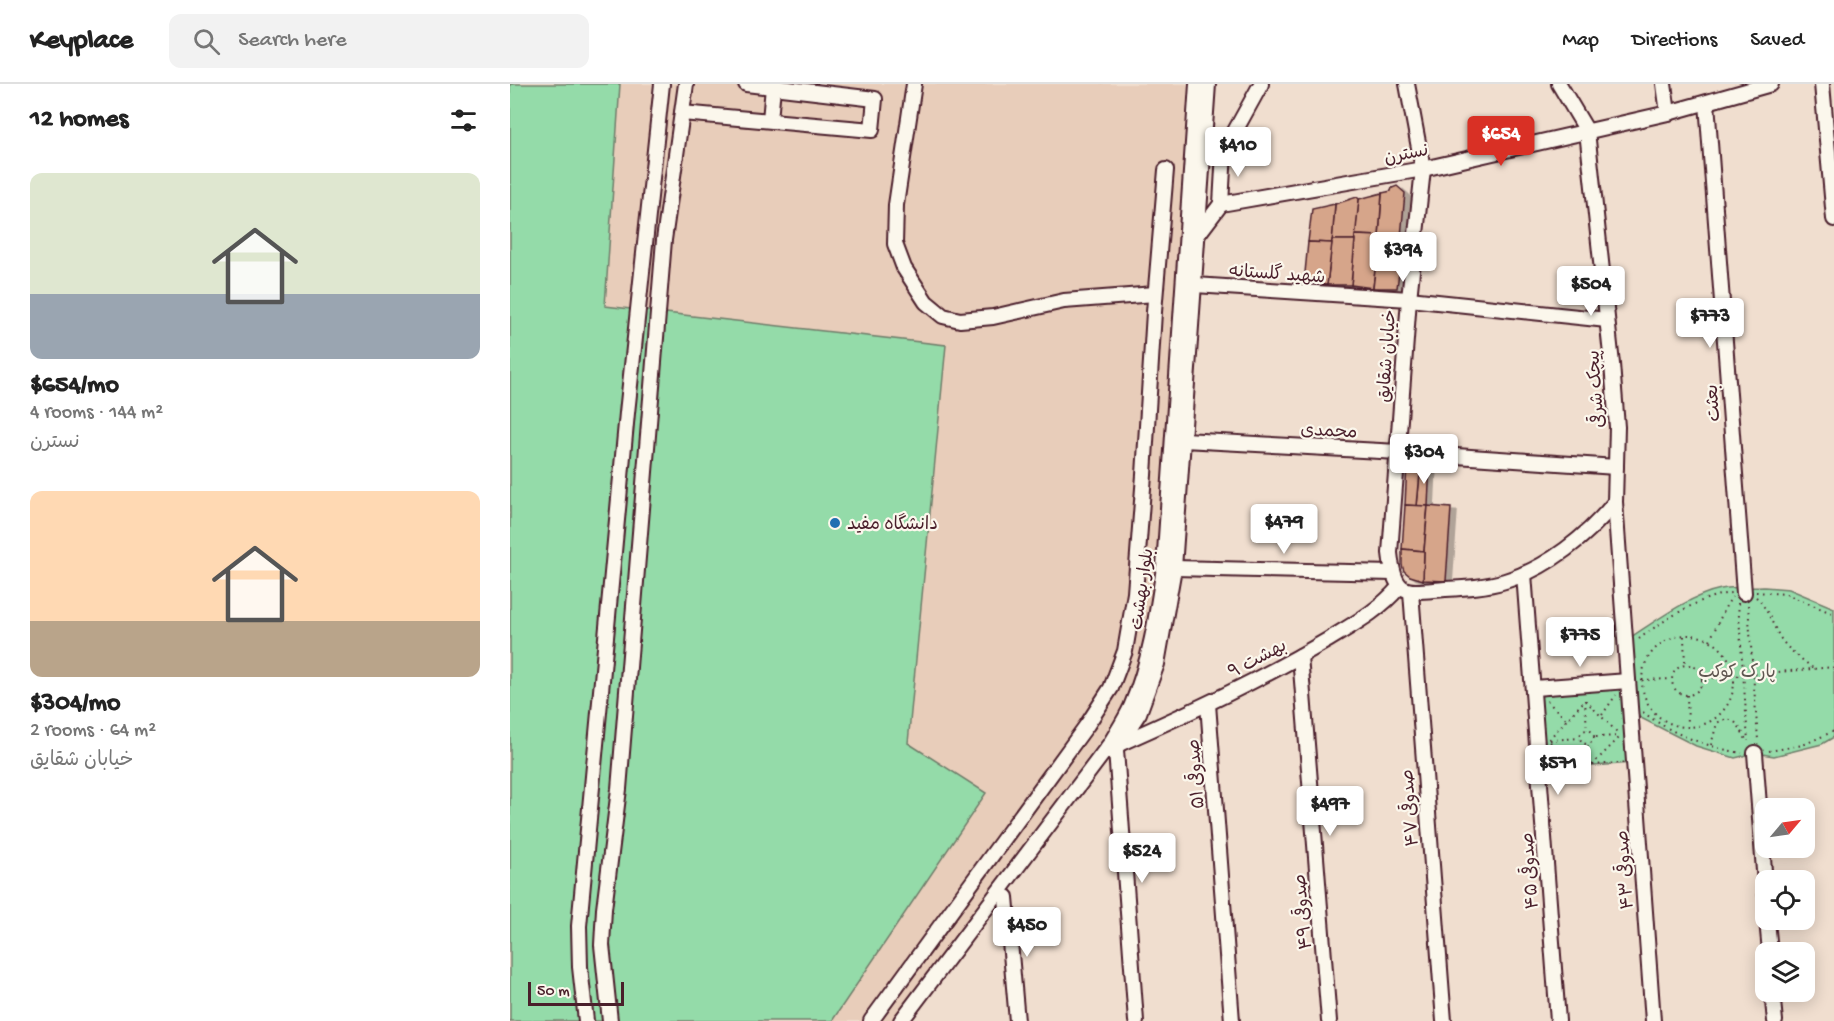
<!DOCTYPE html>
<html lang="en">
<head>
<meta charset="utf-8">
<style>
	:root { --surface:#fff; --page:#f2f2f2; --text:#222; --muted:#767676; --line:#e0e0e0; --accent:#d93025 }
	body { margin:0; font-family:"Gochi Hand","Playpen Sans Arabic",sans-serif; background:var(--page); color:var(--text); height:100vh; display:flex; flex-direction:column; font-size:22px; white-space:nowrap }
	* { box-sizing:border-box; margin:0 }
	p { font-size:20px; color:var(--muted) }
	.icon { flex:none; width:33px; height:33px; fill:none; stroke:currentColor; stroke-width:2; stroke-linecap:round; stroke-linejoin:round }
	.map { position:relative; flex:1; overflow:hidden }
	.panel { display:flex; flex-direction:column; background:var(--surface); width:510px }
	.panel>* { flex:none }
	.needle { width:39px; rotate:61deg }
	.buttons { position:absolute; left:1245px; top:714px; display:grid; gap:12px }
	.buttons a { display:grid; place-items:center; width:60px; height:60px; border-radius:12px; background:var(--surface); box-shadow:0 3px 15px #0003; font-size:30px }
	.scale { position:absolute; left:18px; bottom:15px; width:96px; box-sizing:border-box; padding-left:6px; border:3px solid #4a1f2b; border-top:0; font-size:16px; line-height:21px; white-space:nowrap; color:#4a1f2b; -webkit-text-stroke:4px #fbf7ec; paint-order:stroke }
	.price { position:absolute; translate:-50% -51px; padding:0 14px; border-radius:6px; background:#fff; color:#222; font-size:20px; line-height:39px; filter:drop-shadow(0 2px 3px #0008) }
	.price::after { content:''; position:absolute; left:50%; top:36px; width:18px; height:14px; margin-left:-9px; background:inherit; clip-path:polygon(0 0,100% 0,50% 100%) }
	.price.selected { background:var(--accent); color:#fff }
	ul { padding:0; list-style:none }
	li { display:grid; align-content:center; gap:12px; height:318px; padding:0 30px }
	li span { display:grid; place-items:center; height:186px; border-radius:12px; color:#555 }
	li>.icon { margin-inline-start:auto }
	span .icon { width:108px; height:108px; fill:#fffc; stroke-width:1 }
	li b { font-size:26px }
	h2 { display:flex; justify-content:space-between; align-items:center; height:72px; padding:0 30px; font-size:26px }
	header { display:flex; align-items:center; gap:36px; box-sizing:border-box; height:84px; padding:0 30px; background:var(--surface); border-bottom:2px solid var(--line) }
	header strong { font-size:28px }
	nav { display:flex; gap:33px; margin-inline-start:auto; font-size:21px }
	.search { width:420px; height:54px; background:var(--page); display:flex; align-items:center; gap:15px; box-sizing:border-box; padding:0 21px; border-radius:12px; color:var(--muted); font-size:22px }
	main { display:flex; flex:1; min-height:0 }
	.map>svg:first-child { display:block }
</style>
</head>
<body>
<header>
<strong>Keyplace</strong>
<div class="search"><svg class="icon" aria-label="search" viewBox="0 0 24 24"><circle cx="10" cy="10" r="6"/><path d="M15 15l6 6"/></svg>Search here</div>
<nav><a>Map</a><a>Directions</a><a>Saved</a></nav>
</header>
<main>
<section class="panel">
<h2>12 homes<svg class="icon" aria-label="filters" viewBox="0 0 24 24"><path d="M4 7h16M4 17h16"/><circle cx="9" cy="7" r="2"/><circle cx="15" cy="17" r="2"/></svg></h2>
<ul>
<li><span style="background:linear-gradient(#dfe7d0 65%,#9aa5b1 0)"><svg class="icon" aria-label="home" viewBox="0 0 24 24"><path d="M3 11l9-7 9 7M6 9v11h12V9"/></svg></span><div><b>$654/mo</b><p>4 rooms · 144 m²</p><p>نسترن</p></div></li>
<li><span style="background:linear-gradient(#ffd9b3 70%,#b9a48a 0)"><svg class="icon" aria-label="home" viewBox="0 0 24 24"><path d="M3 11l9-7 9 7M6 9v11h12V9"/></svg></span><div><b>$304/mo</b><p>2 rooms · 64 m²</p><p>خیابان شقایق</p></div></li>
</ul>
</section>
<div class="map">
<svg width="1324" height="937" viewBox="0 0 1324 937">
	<defs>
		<filter id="shadow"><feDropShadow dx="6" dy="3.5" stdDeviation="0" flood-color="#0004"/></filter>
	</defs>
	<rect width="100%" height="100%" fill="#f0decf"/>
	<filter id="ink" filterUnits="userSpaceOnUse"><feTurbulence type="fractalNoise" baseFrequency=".0167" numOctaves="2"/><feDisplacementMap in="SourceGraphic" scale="12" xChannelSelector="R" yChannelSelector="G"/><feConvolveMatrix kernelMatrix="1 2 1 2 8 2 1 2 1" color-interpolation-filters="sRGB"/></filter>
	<g filter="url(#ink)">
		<polygon fill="#e8cdba" points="0,0 678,0 645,501 641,536 623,603 601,642 383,937 0,937"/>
		<g fill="#94dba9" stroke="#6f7d6a" stroke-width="1.5">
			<polygon points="0,0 110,0 95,222 436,261 398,659 476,709 322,937 0,937"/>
			<path d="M 1254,503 L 1279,505 L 1324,524 L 1324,653 L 1312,660 L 1264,672 L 1245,669 L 1225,674 L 1186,662 L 1127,632 L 1121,553 C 1147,536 1181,511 1211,505 C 1225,502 1240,504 1254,503 Z"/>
			<polygon points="1116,599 1122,679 1032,686 1027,606"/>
		</g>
		<g fill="#d6a58a" stroke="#4a1f2b" stroke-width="1.5" filter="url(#shadow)">
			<polygon points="887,102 895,109 891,153 869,152 872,109 881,107 882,104"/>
			<polygon points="872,109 869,152 845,151 849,115"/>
			<polygon points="847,113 849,115 845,156 822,156 825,120"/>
			<polygon points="825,120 822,159 798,158 802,125"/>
			<polygon points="845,151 869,152 863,204 841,201"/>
			<polygon points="869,152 891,153 893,157 887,204 863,204"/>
			<polygon points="822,156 845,156 841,201 817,201"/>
			<polygon points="798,158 822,159 817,201 794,199"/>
			<polygon points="911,378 920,379 918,422 907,422"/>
			<polygon points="911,378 907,422 895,421 897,379"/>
			<polygon points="895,421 918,422 914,467 892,465"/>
			<polygon points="918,422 941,424 936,497 913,496 914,467"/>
			<polygon points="892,465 914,467 913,496 900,492 894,487 892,481"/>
		</g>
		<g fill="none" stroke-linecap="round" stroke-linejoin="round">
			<defs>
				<g id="minor">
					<polyline points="404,0 386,121 385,160 394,184 416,218 433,232 450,236 483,233 554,217 645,210"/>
					<path d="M 897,0 L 913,85 L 899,215 L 880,469 C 885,514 896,508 935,505 C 955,504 976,503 995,497 C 1036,485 1079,451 1105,418"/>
					<polyline points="1049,0 1077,47 1102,280 1107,343 1105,418 1143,937"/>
					<polyline points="1154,0 1158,29"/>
					<polyline points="1312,0 1324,135"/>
					<polyline points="1197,19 1234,509"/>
					<polyline points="172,29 362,46 365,15 236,0"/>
					<polyline points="260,36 263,3"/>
					<polyline points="711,120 913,85 1158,29 1261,0"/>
					<polyline points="711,120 714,67 751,0"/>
					<polyline points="689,149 711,120"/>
					<polyline points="685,201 899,215 1097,236"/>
					<polyline points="674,356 888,368 1106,383"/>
					<polyline points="664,484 883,489"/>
					<polyline points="1014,490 1048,937"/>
					<polyline points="901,508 934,937"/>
					<polyline points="790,572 819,937"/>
					<polyline points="1024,604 1118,597"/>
					<polyline points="698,620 722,937"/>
					<path d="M 611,659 C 681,628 750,596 816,557 C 842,541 869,527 889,503"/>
					<polyline points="606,666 626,937"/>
					<polyline points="603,669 629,629 647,580 664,484 698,0"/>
					<polyline points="1245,669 1256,813"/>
					<polyline points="496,813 507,937"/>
					<polyline points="1257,836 1260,868"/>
					<polyline points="1262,908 1265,937"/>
					<polyline points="76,937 70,883 69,842 117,329 152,0"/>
					<polyline points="100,937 92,861 94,825 109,705 154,156 176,0"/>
					<polyline points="361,937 577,641 601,604 615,567 625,509 634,391 644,228 656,86"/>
					<path d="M 391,937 L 600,660 C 607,648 615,636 621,623 C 640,579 647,530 654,483 L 687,0"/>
				</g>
			</defs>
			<use href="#minor" stroke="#4a1f2b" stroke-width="18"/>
			<g stroke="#4a1f2b" stroke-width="2" stroke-dasharray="1.5 4.5" stroke-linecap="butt">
				<polyline points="1246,508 1276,510 1324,530"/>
				<path d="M 1246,513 C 1259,526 1262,541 1271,555 C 1279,567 1293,576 1304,585"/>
				<polyline points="1228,519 1238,657"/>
				<polyline points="1238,521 1248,656"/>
				<circle cx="1178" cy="597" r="46"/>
				<polyline points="1174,552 1175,582"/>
				<path d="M 1129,555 C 1152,537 1192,511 1222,509"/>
				<polyline points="1200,556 1216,522 1222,513"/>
				<circle cx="1177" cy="596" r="15"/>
				<polyline points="1191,595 1324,583"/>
				<polyline points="1132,596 1162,595"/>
				<polygon points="1115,600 1120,678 1034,685 1028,607"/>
				<polyline points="1177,611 1178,641"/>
				<polyline points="1075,616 1077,646"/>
				<polyline points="1037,617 1057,636"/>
				<path d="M 1133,628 C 1161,650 1197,663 1232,669"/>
				<polyline points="1092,631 1106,611"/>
				<circle cx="1077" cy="653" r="7"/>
				<polyline points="1086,653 1110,652"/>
				<polyline points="1039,655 1075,616 1108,649"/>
				<polyline points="1040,656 1070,654"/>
				<polyline points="1040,658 1075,681"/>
				<polyline points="1078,661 1079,681"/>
				<path d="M 1201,661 L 1207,639 C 1224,628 1231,645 1237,658"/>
				<polyline points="1259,667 1293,661 1324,647"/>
				<polyline points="1042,679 1058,670"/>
				<polyline points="1082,681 1110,653"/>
			</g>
			<use href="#minor" stroke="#fbf7ec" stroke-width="14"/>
		</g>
	</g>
	<circle fill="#1f6fb2" stroke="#fbf7ec" stroke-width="2" cx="325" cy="439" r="6"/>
	<g text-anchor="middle" stroke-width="4.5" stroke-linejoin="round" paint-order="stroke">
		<g font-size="18" fill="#4a1f2b" stroke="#fbf7ec">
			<text transform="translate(896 69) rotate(-11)" y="6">نسترن</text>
			<text transform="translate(767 189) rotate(4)" y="6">شهید گلستانه</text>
			<text transform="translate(876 272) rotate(-86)" y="6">خیابان شقایق</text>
			<text transform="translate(1085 305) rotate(-94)" y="6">پیچک شرقی</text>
			<text transform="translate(1202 319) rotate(-94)" y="6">بعثت</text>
			<text transform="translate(819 346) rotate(3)" y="6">محمدی</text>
			<text transform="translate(631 505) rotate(-82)" y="6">بلوار بهشت</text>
			<text transform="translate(747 574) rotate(-28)" y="6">بهشت ۹</text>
			<text transform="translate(685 690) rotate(-94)" y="6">صدوقی ۵۱</text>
			<text transform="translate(899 724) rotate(-94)" y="6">صدوقی ۴۷</text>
			<text transform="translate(1114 786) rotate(-94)" y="6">صدوقی ۴۳</text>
			<text transform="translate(1019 787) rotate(-94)" y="6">صدوقی ۴۵</text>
			<text transform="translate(792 828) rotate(-95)" y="6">صدوقی ۴۹</text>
		</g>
		<g font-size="18" fill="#4a1f2b" stroke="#fbf7ec" text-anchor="start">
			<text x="337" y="445">دانشگاه مفید</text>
		</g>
		<g font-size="18" fill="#605751" stroke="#fbf7ec">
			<text x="1227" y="593">پارک کوکب</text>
		</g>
	</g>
</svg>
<div class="buttons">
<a><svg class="needle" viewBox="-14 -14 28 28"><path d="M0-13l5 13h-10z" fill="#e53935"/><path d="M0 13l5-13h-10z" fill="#767676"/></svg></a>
<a><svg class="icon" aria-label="locate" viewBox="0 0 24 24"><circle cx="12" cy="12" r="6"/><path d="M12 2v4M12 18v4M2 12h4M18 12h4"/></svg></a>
<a><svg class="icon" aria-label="layers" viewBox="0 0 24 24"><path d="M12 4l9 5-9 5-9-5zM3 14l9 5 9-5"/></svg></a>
</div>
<div class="scale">50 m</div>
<b class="price selected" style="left:991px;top:83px">$654</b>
<b class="price" style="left:728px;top:94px">$410</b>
<b class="price" style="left:893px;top:199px">$394</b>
<b class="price" style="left:1081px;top:233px">$504</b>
<b class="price" style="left:1200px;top:265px">$773</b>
<b class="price" style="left:914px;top:401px">$304</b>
<b class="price" style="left:774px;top:471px">$479</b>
<b class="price" style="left:1070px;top:584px">$775</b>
<b class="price" style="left:1048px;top:712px">$571</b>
<b class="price" style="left:820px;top:753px">$497</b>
<b class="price" style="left:632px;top:800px">$524</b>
<b class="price" style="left:517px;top:874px">$450</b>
</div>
</main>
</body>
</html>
